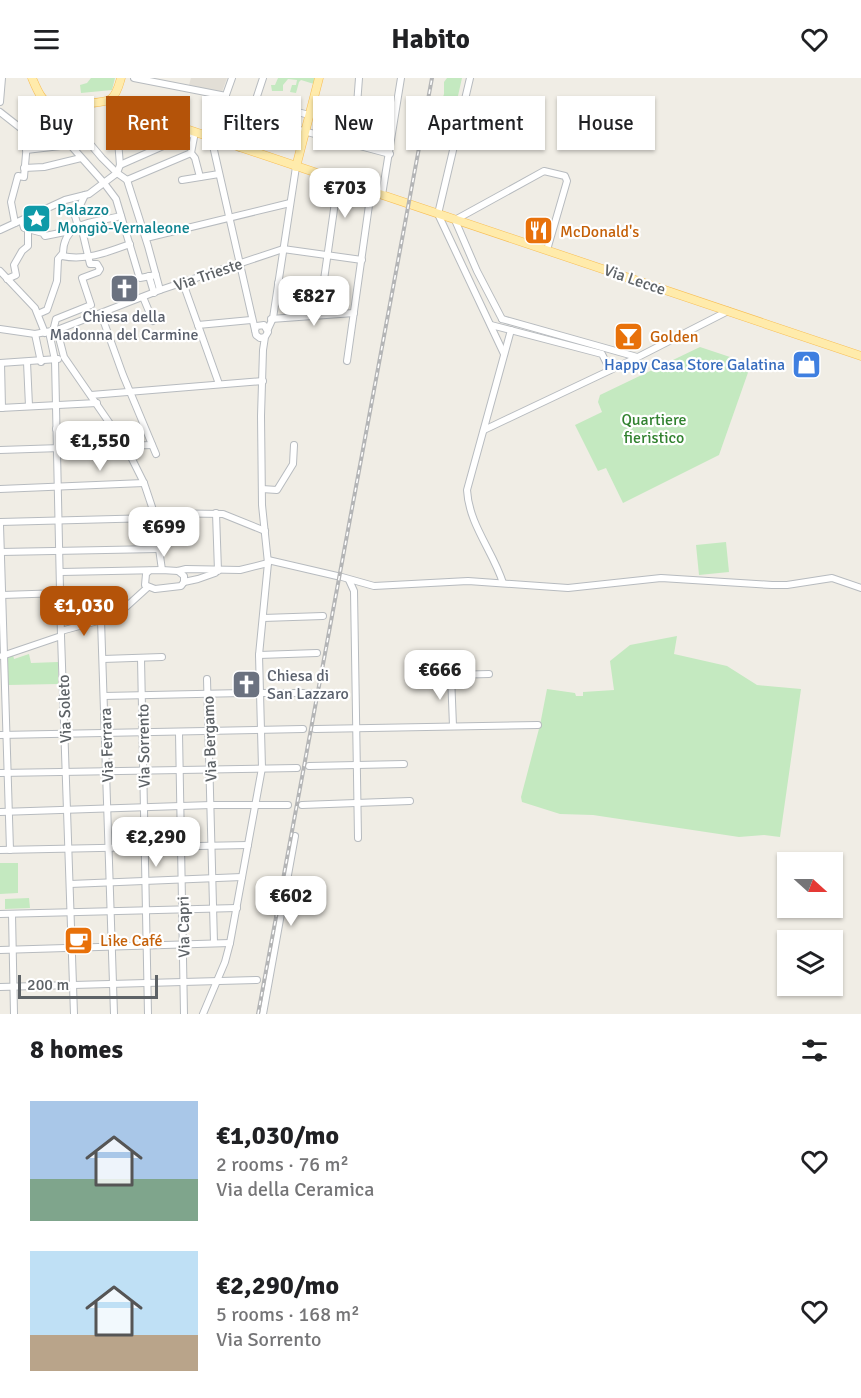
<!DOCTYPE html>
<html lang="en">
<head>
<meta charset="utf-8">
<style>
	:root { --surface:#fff; --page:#f6f6f6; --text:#202124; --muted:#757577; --accent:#b45309 }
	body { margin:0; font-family:Signika,sans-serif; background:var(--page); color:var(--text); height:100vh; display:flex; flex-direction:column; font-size:22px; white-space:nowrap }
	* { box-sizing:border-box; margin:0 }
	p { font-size:20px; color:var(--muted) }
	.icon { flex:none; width:33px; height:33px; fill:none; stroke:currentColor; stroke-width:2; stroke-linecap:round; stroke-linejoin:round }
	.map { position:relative; height:936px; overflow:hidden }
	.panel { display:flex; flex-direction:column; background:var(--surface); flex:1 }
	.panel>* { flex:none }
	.hud { position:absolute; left:18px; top:18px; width:825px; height:54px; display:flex; gap:12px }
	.needle { width:39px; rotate:111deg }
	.fabs { position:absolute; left:777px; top:774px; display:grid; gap:12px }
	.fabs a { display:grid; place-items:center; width:66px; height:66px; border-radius:0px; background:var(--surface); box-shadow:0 2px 4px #0004; font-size:30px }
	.scale { position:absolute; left:18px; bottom:15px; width:140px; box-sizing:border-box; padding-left:6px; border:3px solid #5d6266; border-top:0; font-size:16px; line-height:21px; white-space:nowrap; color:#5d6266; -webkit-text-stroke:4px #fff; paint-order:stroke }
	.price { position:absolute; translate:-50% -51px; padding:0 14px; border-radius:12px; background:#fff; color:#222; font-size:20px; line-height:39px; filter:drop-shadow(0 2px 3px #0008) }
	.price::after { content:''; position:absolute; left:50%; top:36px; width:18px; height:14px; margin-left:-9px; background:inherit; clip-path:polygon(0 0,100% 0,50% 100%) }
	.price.on { background:var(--accent); color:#fff }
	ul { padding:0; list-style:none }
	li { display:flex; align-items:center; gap:18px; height:150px; padding:0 30px }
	li span { display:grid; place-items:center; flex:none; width:168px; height:120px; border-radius:0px; color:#555 }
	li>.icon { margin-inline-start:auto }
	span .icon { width:72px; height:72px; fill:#fffc; stroke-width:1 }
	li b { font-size:26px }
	h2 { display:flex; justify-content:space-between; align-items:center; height:72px; padding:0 30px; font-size:26px }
	.chip { padding:0 21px; border-radius:0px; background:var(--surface); box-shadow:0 2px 4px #0004; font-size:21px; line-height:54px }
	.chip.on { background:var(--accent); color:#fff }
	header { display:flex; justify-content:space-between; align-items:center; height:78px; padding:0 30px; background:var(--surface); font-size:27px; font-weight:800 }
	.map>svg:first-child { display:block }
</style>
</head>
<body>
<header><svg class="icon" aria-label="menu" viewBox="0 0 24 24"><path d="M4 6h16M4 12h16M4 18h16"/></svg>Habito<svg class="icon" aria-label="heart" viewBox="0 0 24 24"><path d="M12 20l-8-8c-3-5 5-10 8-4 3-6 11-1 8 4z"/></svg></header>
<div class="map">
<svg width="861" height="936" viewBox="0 0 861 936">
	<rect width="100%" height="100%" fill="#f0ede5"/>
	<polygon fill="#e2ded6" points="191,0 227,0 222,14 189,7"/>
	<g fill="#c4e9c0">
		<polygon points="91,0 115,0 112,12 81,15 80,7 87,5"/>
		<polygon points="278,0 315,0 314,6 301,2 299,4 296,15 290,14 292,7 296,7 297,2 288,1 283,7 283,13 272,13 271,7 275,7"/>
		<polygon points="447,0 462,0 451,49 440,64 435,44 444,16 444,4"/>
		<polygon points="700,269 751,286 719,377 623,425 606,390 598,393 575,347 602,334 598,324 600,317"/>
		<polygon points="726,464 729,494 699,497 696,467"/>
		<polygon points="677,558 674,576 727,588 757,607 801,611 780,759 764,757 739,759 593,737 560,736 522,724 521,719 540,647 547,611 575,615 576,618 583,618 583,614 614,612 610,583 630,567"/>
		<polygon points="29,576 31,585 58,584 58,606 8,607 7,579 13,577 14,581"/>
		<polygon points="0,785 18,785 18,815 0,816"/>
		<polygon points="29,820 30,830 5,831 5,821"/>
	</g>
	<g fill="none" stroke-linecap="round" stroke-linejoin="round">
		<defs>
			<g id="minor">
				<polyline points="134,0 226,18"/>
				<polyline points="232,0 211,59 255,252"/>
				<polyline points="470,0 438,136 504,276"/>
				<polyline points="256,23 309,37"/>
				<polyline points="0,24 2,0"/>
				<polyline points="49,26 49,39 57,52 104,105 116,121 139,198 140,200 156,197"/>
				<polyline points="66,27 67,34 75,48 102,80 117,95 127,102 148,168 160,212"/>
				<polyline points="221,31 390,76"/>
				<polyline points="0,34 23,52 57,52"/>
				<polyline points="195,54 191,75 195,80 200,99"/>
				<polyline points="354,67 359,0"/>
				<polyline points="240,70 263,0"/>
				<polyline points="26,72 69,67"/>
				<polyline points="120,87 195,54"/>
				<polyline points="24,90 44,89 81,80"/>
				<polyline points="127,102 191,75"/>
				<polyline points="182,102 219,96"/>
				<polyline points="382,117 401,0"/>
				<polyline points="22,143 24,150 43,155 45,158 65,154 68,156"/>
				<polyline points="15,145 11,124 18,98 24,99 28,53"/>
				<polyline points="0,152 65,122 89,116 117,95 120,87 115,27"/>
				<polyline points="146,160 290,125"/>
				<path d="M 62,178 C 86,183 108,174 130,166"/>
				<polyline points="0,193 35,230 45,255"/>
				<polyline points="149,198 154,215"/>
				<polyline points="7,201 16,197 14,187 22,173 28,168 28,150"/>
				<polyline points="183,205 219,306"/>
				<polyline points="278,205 323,212"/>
				<polyline points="143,219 153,243"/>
				<path d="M 38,236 L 47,232 L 57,203 L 58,181 L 63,175 C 64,141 96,145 121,138"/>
				<polyline points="101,236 123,297 156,376"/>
				<polyline points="319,237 338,103"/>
				<polyline points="271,241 354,235"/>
				<polyline points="502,241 477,193 455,142 544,93 565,98 567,103 547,172"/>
				<polyline points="502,241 637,279"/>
				<polyline points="198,247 251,242"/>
				<polyline points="491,247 602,276 610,292"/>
				<polyline points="0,251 35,256 57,252 160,212 283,171 362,182"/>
				<polyline points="268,251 273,240 296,89"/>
				<polyline points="57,252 64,279 126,369 144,405 154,435 162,492"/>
				<polyline points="53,253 56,241 91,227 82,200 98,194 100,191 97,186 90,186 81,148 77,145 75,138 85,117"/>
				<polyline points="49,254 55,282 61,558 74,936"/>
				<polyline points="35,256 41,284"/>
				<polyline points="347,283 371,113"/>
				<polyline points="27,284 29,328"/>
				<polyline points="0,285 58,281"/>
				<polyline points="1,285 2,330"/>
				<polyline points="91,317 263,303"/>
				<polyline points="0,330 97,325"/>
				<polyline points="56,351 114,350"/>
				<polyline points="484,352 638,279 728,233"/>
				<polyline points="0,372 152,367"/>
				<polyline points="0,411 144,405"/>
				<polyline points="262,411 277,412 293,386 294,367"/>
				<polyline points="154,435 223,436 265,453"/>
				<polyline points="216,435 218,493"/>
				<polyline points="0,444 154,440"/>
				<polyline points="0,447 10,772"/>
				<polyline points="1,474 158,471"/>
				<polyline points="268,482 337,498"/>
				<polyline points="149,493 146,496 145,507 155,511 181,508 184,504 184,498 178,493"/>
				<polyline points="61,494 162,492 178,493 186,491 240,492 268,485"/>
				<polyline points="342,499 374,508 468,503 568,510 661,500 772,507 787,507 832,500 861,510"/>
				<polyline points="349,502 354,513 358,760"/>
				<polyline points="184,504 198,501 215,495"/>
				<path d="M 503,505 C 493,473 469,447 467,412 L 511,252"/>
				<polyline points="2,517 62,515"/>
				<polyline points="263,540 323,538"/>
				<polyline points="101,542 114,936"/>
				<polyline points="61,553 116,538 148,509"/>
				<polyline points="259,577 317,575"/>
				<polyline points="2,578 61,558"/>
				<polyline points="141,580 148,936"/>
				<polyline points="103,581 162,579"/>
				<polyline points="451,597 453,648"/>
				<polyline points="414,598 489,596"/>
				<polyline points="207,601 214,865"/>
				<polyline points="259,615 310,615"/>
				<polyline points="104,618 243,615"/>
				<polyline points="315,651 538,647"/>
				<polyline points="179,655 184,936"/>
				<polyline points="0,657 303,651"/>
				<polyline points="309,688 404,686"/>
				<polyline points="0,695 297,690"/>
				<polyline points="302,727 410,723"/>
				<polyline points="0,734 211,727 288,727"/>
				<polyline points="0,772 248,767"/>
				<polyline points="70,806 242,799"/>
				<polyline points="0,836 237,830"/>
				<polyline points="12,836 14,936"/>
				<polyline points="0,872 230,865"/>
				<polyline points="0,909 257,902"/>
				<polyline points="203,936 225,884 230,865 262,690 259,577 268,485 262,427 261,338 263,272 265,259 268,254 264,247 257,248 255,252 256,257 260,260 265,259"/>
				<polyline points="263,936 295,758"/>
			</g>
			<g id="major">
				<path d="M 32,0 C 36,9 41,23 51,27 C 58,29 105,25 111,21 C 117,16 119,7 121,0"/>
				<polyline points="108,23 115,27 861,278"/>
				<polyline points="296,89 319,0"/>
			</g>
		</defs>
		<use href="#minor" stroke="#b7bbbf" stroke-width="8"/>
		<use href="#major" stroke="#f8be55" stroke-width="9"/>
		<use href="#minor" stroke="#fff" stroke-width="6"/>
		<use href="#major" stroke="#ffebab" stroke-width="8"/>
		<defs>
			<polyline id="rail" points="258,936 432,0"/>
		</defs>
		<use href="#rail" stroke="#b4b5b6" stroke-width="4"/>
		<use href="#rail" stroke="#fff" stroke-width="1.5" stroke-dasharray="4.5" stroke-linecap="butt"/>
	</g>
	<defs>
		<symbol id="sight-square" viewBox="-11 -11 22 22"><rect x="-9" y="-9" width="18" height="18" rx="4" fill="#0f9aa8" stroke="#fff"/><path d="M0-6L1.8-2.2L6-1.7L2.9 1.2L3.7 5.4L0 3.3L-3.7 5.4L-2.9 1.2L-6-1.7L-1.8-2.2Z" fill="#fff"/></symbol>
		<symbol id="restaurant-square" viewBox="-11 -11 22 22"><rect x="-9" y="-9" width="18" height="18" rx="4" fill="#e8710a" stroke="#fff"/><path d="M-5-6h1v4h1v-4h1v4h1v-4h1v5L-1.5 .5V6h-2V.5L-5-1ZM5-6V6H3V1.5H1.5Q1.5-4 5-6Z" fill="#fff"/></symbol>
		<symbol id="church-square" viewBox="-11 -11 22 22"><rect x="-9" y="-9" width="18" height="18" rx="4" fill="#6b7280" stroke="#fff"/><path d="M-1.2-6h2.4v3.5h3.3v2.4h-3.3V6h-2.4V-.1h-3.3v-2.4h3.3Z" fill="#fff"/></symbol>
		<symbol id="bar-square" viewBox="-11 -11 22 22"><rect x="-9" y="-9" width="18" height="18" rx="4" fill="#e8710a" stroke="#fff"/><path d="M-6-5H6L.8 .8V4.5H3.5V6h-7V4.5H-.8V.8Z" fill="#fff"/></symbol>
		<symbol id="shop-square" viewBox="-11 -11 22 22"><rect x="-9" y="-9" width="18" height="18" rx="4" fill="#3f7fe0" stroke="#fff"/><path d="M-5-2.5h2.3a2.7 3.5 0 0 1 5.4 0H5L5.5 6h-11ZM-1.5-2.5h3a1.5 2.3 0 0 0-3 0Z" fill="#fff"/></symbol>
		<symbol id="cafe-square" viewBox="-11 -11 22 22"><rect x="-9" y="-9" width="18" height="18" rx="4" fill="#e8710a" stroke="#fff"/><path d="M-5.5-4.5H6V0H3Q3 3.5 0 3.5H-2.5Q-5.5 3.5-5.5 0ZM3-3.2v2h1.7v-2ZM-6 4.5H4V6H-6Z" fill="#fff"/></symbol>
	</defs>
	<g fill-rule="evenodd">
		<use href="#sight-square" x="20" y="124" width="33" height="33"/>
		<use href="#restaurant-square" x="522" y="136" width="33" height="33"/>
		<use href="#church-square" x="108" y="194" width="33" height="33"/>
		<use href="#bar-square" x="612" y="242" width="33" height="33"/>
		<use href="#shop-square" x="790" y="270" width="33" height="33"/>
		<use href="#church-square" x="230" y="590" width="33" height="33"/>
		<use href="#cafe-square" x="62" y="846" width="33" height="33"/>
	</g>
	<g text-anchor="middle" stroke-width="4.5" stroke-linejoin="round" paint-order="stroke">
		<g font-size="16" fill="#0d838f" stroke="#fff" text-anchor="start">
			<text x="57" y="137">Palazzo<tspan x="57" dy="18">Mongiò-Vernaleone</tspan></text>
		</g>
		<g font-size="16" fill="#c56008" stroke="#fff" text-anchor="start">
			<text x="560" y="159">McDonald's</text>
			<text x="650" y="264">Golden</text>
			<text x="100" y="868">Like Café</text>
		</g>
		<g font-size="16" fill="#5d6266" stroke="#fff">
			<text transform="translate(208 196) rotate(-19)" y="6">Via Trieste</text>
			<text transform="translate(635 201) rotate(19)" y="6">Via Lecce</text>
			<text transform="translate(64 631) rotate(-92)" y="6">Via Soleto</text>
			<text transform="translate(209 661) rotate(-92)" y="6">Via Bergamo</text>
			<text transform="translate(106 667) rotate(-92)" y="6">Via Ferrara</text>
			<text transform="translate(143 668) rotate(-91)" y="6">Via Sorrento</text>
			<text transform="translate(183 849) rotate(-91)" y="6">Via Capri</text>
		</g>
		<g font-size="16" fill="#5b616d" stroke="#fff">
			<text x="124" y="244">Chiesa della<tspan x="124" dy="18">Madonna del Carmine</tspan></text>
			<text x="267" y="603" text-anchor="start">Chiesa di<tspan x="267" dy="18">San Lazzaro</tspan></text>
		</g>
		<g font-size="16" fill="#366cbe" stroke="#fff" text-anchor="end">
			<text x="785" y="292">Happy Casa Store Galatina</text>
		</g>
		<g font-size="16" fill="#328230" stroke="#fff">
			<text x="654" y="347">Quartiere<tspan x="654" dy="18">fieristico</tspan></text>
		</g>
	</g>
</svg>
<div class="fabs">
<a><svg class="needle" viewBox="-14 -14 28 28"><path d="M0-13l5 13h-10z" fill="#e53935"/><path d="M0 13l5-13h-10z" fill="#757577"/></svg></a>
<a><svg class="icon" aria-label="layers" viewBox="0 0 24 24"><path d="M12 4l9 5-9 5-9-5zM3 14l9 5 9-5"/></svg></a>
</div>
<div class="scale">200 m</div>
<b class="price" style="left:345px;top:141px">€703</b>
<b class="price" style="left:314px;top:249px">€827</b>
<b class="price" style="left:100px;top:394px">€1,550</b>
<b class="price" style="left:164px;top:480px">€699</b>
<b class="price on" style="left:84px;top:559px">€1,030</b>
<b class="price" style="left:440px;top:623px">€666</b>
<b class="price" style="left:156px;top:790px">€2,290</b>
<b class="price" style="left:291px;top:849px">€602</b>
<div class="hud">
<a class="chip">Buy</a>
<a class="chip on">Rent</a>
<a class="chip">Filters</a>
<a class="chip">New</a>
<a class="chip">Apartment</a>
<a class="chip">House</a>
</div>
</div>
<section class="panel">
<h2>8 homes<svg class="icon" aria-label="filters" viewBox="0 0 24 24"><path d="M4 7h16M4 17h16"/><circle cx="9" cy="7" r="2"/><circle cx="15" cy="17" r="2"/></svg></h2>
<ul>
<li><span style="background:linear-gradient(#a9c7e8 65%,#7fa58c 0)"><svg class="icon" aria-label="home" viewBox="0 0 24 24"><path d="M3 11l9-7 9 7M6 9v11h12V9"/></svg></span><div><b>€1,030/mo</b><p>2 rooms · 76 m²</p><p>Via della Ceramica</p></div><svg class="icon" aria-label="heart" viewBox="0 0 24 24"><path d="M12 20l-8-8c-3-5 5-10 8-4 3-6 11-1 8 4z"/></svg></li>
<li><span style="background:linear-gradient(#bfe0f5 70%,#b9a48a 0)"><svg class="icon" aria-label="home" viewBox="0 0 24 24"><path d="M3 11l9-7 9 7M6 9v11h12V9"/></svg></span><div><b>€2,290/mo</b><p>5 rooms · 168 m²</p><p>Via Sorrento</p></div><svg class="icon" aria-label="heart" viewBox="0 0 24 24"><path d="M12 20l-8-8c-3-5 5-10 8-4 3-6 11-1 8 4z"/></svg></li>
</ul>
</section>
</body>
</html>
